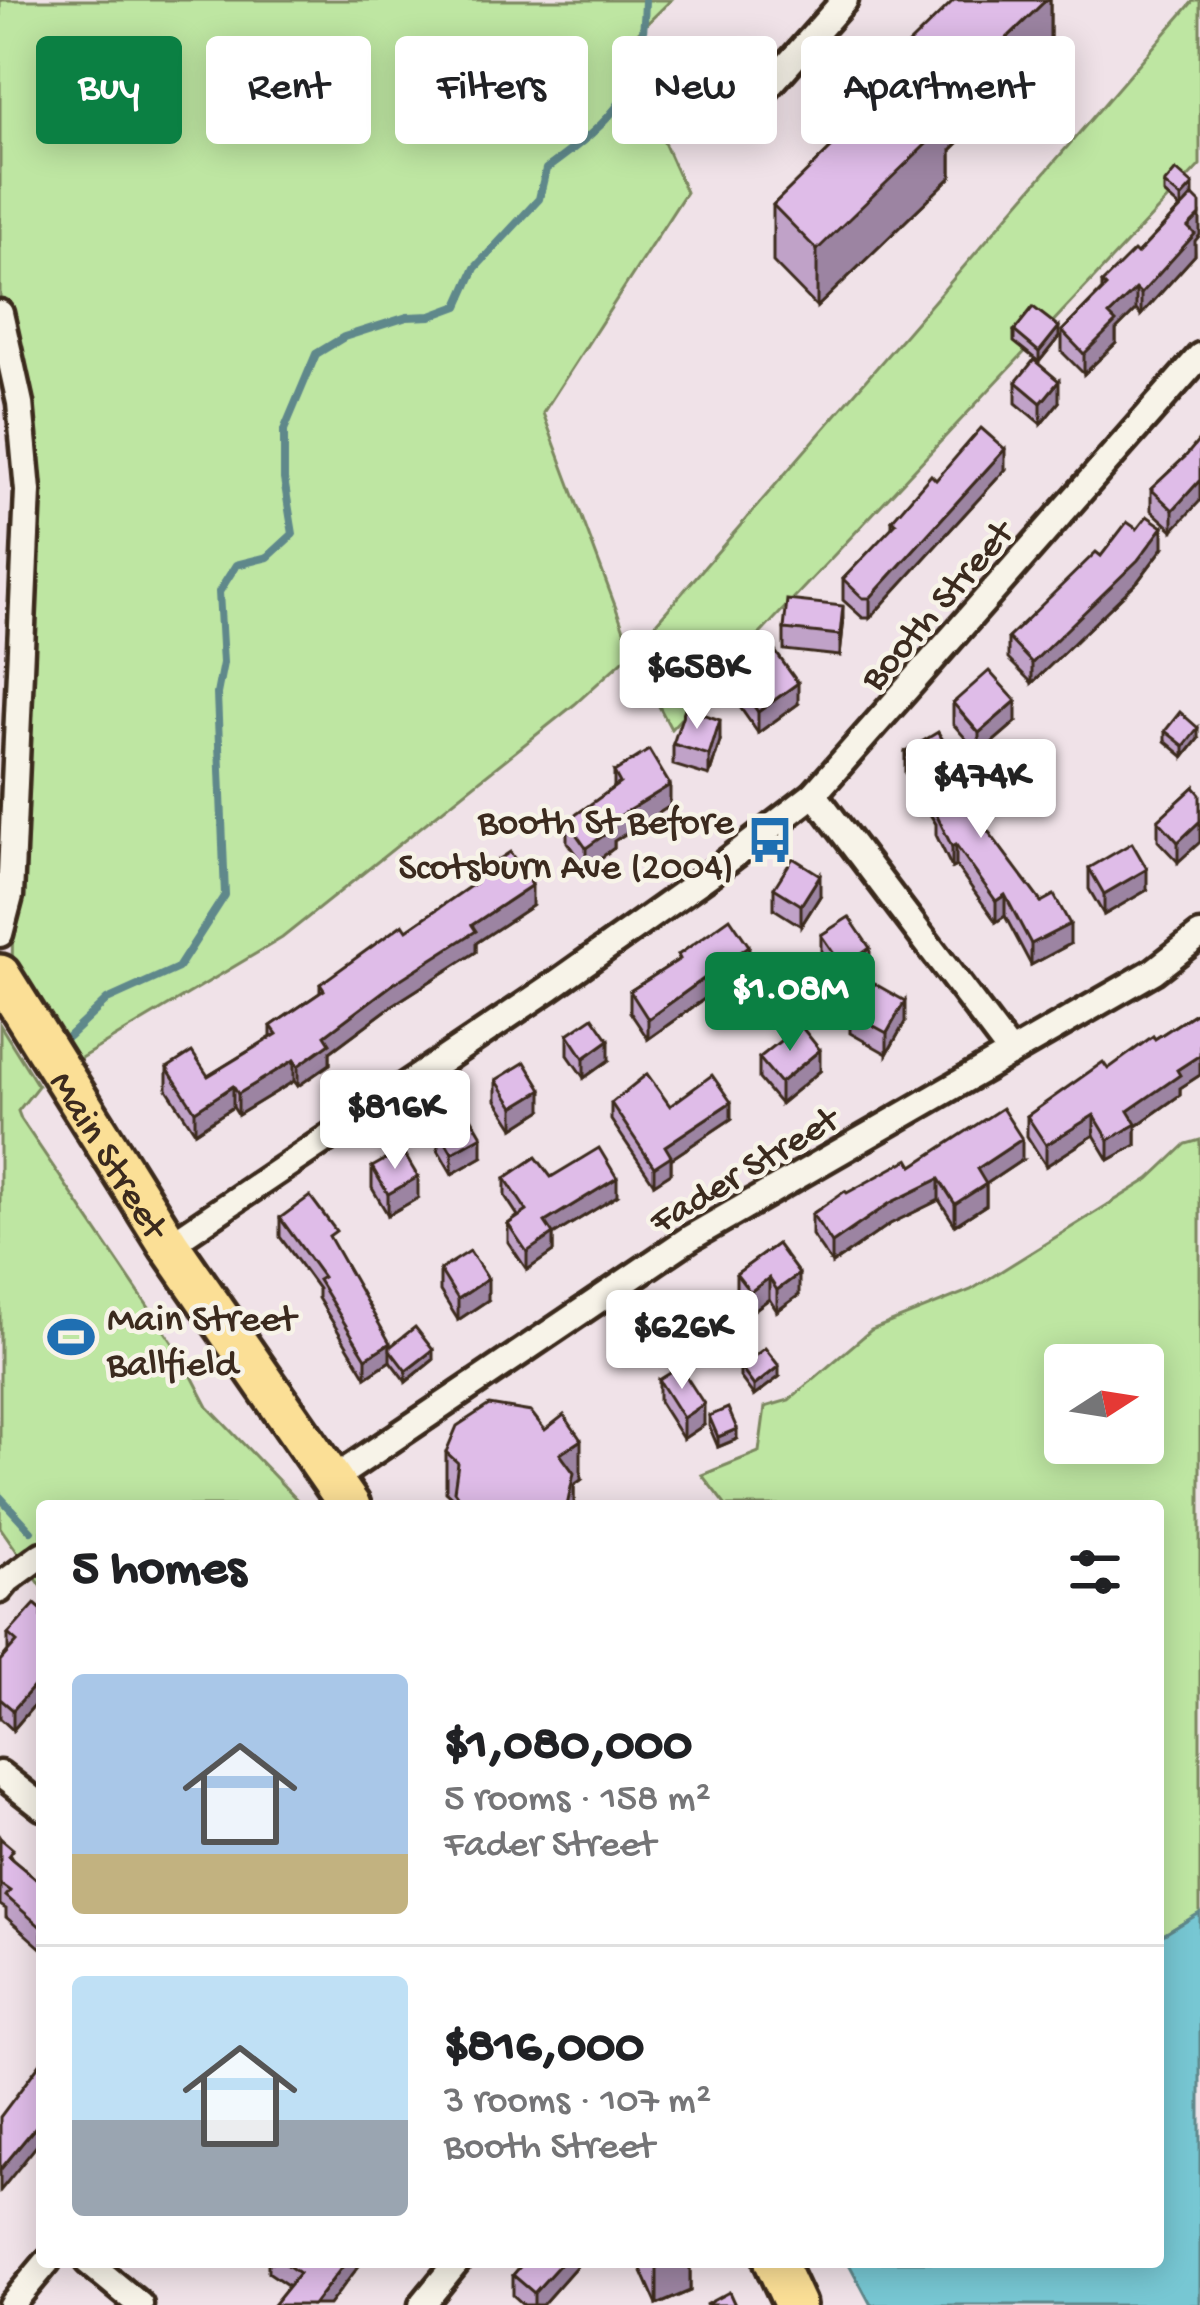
<!DOCTYPE html>
<html lang="en">
<head>
<meta charset="utf-8">
<style>
	:root { --surface:#fff; --page:#f6f6f6; --text:#202124; --muted:#757577; --line:#e0e0e0; --accent:#0b8043 }
	body { margin:0; font-family:"Gochi Hand",sans-serif; background:var(--page); color:var(--text); height:100vh; display:flex; flex-direction:column; font-size:45px; white-space:nowrap }
	* { box-sizing:border-box; margin:0 }
	p { font-size:39px; color:var(--muted) }
	.icon { flex:none; width:66px; height:66px; fill:none; stroke:currentColor; stroke-width:2; stroke-linecap:round; stroke-linejoin:round }
	.map { position:relative; flex:1; overflow:hidden }
	.side { position:absolute; left:36px; top:1500px; width:1128px; height:768px; display:flex; flex-direction:column; background:var(--surface); border-radius:12px; box-shadow:0 6px 30px #0003 }
	.side>* { flex:none }
	.top-card { position:absolute; left:36px; top:36px; width:1128px; height:108px; display:flex; gap:24px }
	.needle { width:78px; rotate:78deg }
	.controls { position:absolute; left:1044px; top:1344px; display:grid; gap:24px }
	.controls a { display:grid; place-items:center; width:120px; height:120px; border-radius:12px; background:var(--surface); box-shadow:0 6px 30px #0003; font-size:60px }
	.price { position:absolute; translate:-50% -102px; padding:0 27px; border-radius:12px; background:#fff; color:#222; font-size:39px; line-height:78px; filter:drop-shadow(0 3px 6px #0008) }
	.price::after { content:''; position:absolute; left:50%; top:72px; width:36px; height:27px; margin-left:-18px; background:inherit; clip-path:polygon(0 0,100% 0,50% 100%) }
	.price.on { background:var(--accent); color:#fff }
	ul { padding:0; list-style:none }
	li { display:flex; align-items:center; gap:36px; height:300px; padding:0 36px }
	li+li { border-top:3px solid var(--line) }
	li span { display:grid; place-items:center; flex:none; width:336px; height:240px; border-radius:12px; color:#555 }
	li>.icon { margin-inline-start:auto }
	span .icon { width:144px; height:144px; fill:#fffc; stroke-width:1 }
	li b { font-size:51px }
	h2 { display:flex; justify-content:space-between; align-items:center; height:144px; padding:0 36px; font-size:51px }
	.tag { padding:0 42px; border-radius:12px; background:var(--surface); box-shadow:0 6px 30px #0003; font-size:42px; line-height:108px }
	.tag.on { background:var(--accent); color:#fff }
	.map>svg:first-child { display:block }
</style>
</head>
<body>
<div class="map">
<svg width="1200" height="2305" viewBox="0 0 1200 2305">
	<rect width="100%" height="100%" fill="#f0e2e8"/>
	<filter id="ink" filterUnits="userSpaceOnUse"><feTurbulence type="fractalNoise" baseFrequency=".00833" numOctaves="2"/><feDisplacementMap in="SourceGraphic" scale="24" xChannelSelector="R" yChannelSelector="G"/><feConvolveMatrix kernelMatrix="1 2 1 2 8 2 1 2 1" color-interpolation-filters="sRGB"/></filter>
	<g filter="url(#ink)">
		<g fill="#bee6a2" stroke="#7c8860" stroke-width="3" fill-rule="evenodd">
			<polygon points="0,0 671,0 622,48 686,192 543,413 632,651 1194,0 1200,0 1200,165 671,729 631,653 575,704 282,938 59,1071 12,988 17,448 0,330"/>
			<polygon points="0,1025 38,1086 18,1111 21,1119 181,1355 208,1407 303,1506 42,1506 42,1587 0,1527"/>
			<path d="M 1200,1140 L 1200,1913 L 1158,1938 L 1158,1506 L 726,1506 L 702,1475 L 759,1452 L 765,1407 L 789,1400 L 871,1330 L 971,1290 L 1149,1179 L 1186,1144 ZM 1065,1365 L 1143,1365 L 1143,1443 L 1065,1443 Z"/>
		</g>
		<polygon fill="#77c7d3" stroke="#5f888b" stroke-width="3" points="1200,1913 1200,2305 871,2305 848,2262 1158,2262 1158,1938"/>
		<g fill="none" stroke-linecap="round" stroke-linejoin="round">
			<g stroke="#5f888b" stroke-width="8">
				<path d="M 69,1036 L 107,1000 L 178,968 L 225,895 L 217,694 L 223,663 L 219,592 L 236,565 L 268,557 L 293,534 L 284,479 L 284,430 L 316,354 L 344,337 L 407,317 L 431,316 L 458,306 L 475,268 L 539,199 L 546,169 C 617,117 643,93 645,0"/>
				<polyline points="0,1497 31,1531"/>
			</g>
			<defs>
				<g id="minor">
					<polyline points="753,104 845,0"/>
					<polyline points="0,313 20,403 28,491 10,896 0,934"/>
					<polyline points="814,794 1009,1051"/>
					<polyline points="169,1245 551,987 713,872 814,794 1200,356"/>
					<polyline points="332,1480 690,1238 1154,971 1200,935"/>
					<polyline points="0,1590 8,1580 42,1555"/>
					<polyline points="0,1774 42,1807"/>
					<polyline points="88,2262 140,2305"/>
					<polyline points="11,2305 47,2262"/>
					<polyline points="422,2305 457,2262"/>
				</g>
				<g id="primary">
					<path id="s1" d="M 0,975 L 169,1245 L 350,1506"/>
					<polyline points="775,2262 795,2305"/>
				</g>
			</defs>
			<use href="#minor" stroke="#3b2a1e" stroke-width="33"/>
			<use href="#primary" stroke="#3b2a1e" stroke-width="48"/>
			<use href="#minor" stroke="#f7f3e8" stroke-width="24"/>
			<use href="#primary" stroke="#fbdf96" stroke-width="39"/>
		</g>
		<g fill="#c0a2c8" stroke="#3b2a1e" stroke-width="3">
			<polygon points="1050,0 1050,52 951,150 951,177 817,307 773,262 773,205 867,113 867,85"/>
			<polygon points="1164,184 1193,196 1195,255 1141,315 1136,310 1116,330 1116,343 1084,374 1062,352 1062,331 1102,290 1102,283 1137,254 1180,208 1164,194"/>
			<polygon points="1014,331 1059,337 1039,362 1014,342"/>
			<polygon points="1016,382 1059,402 1041,424 1016,403"/>
			<polygon points="1185,457 1173,530 1151,510 1151,489"/>
			<polygon points="1005,470 870,618 863,618 843,600 843,579 892,528 892,520 936,480"/>
			<polygon points="1163,548 1138,581 1032,683 1008,659 1008,638 1101,556"/>
			<polygon points="843,627 840,656 784,650 784,629"/>
			<polygon points="735,680 798,704 758,733 735,700"/>
			<polygon points="953,703 1016,722 979,754 953,724"/>
			<polygon points="1165,731 1198,739 1184,757 1165,741"/>
			<polygon points="720,741 709,776 673,765 673,744"/>
			<polygon points="905,752 960,781 982,823 1070,944 1031,965 1005,916 996,922 956,866 952,868 936,835 936,824 905,773"/>
			<polygon points="614,772 670,806 614,841 614,848 586,869 567,842 567,821 614,788"/>
			<polygon points="1194,787 1178,862 1158,841 1158,820"/>
			<polygon points="1089,868 1147,890 1104,915 1089,889"/>
			<polygon points="471,878 532,906 476,943 476,952 393,1005 330,1052 330,1064 298,1086 294,1081 238,1115 233,1107 195,1132 167,1089 167,1068 208,1076 271,1037 271,1026 320,993 320,984 407,930 471,886"/>
			<polygon points="774,888 820,896 801,926 774,909"/>
			<polygon points="821,935 870,969 843,988 821,956"/>
			<polygon points="678,955 749,967 648,1039 630,1012 630,991 678,960"/>
			<polygon points="1200,1010 1200,1075 1180,1088 1180,1095 1136,1126 1136,1145 1109,1160 1094,1135 1046,1166 1027,1136 1027,1116 1108,1069"/>
			<polygon points="850,1013 905,1022 887,1054 850,1033"/>
			<polygon points="568,1034 609,1060 584,1078 568,1055"/>
			<polygon points="759,1058 820,1071 780,1104 759,1079"/>
			<polygon points="496,1080 542,1110 514,1128 496,1100"/>
			<polygon points="611,1103 670,1106 731,1119 671,1159 671,1173 654,1184 611,1120"/>
			<polygon points="438,1129 482,1157 452,1174 438,1150"/>
			<polygon points="1022,1160 986,1184 986,1205 955,1225 939,1200 890,1224 832,1264 812,1235 812,1214 847,1193 913,1166"/>
			<polygon points="372,1167 418,1198 388,1215 372,1188"/>
			<polygon points="551,1177 617,1196 553,1235 553,1252 527,1270 508,1242 508,1224 518,1216 505,1196 505,1178"/>
			<polygon points="280,1218 336,1249 390,1347 433,1360 406,1382 390,1361 366,1377 318,1298 318,1289 280,1237"/>
			<polygon points="777,1244 799,1295 777,1311 769,1299 750,1313 736,1294 736,1274"/>
			<polygon points="440,1270 488,1300 458,1320 440,1291"/>
			<polygon points="740,1367 779,1377 754,1396 740,1377"/>
			<polygon points="659,1380 704,1425 683,1439 659,1401"/>
			<polygon points="709,1416 737,1439 718,1447 709,1426"/>
			<polygon points="446,1452 581,1480 574,1485 574,1506 454,1506 454,1499 446,1492"/>
			<polygon points="42,1610 42,1696 13,1730 0,1718 0,1661 8,1651 8,1634"/>
			<polygon points="0,1838 13,1861 42,1884 42,1949 6,1917 6,1909 0,1905"/>
			<polygon points="268,2262 362,2262 289,2286 268,2272"/>
			<polygon points="524,2262 580,2262 542,2305 524,2305 513,2295 513,2275"/>
			<polygon points="638,2262 690,2262 690,2291 657,2305"/>
		</g>
		<g fill="#9c84a2" stroke="#3b2a1e" stroke-width="3">
			<polygon points="1046,0 1050,0 1050,52 951,150 951,177 817,307 817,250 937,106"/>
			<polygon points="1193,185 1193,195 1181,209 1181,198"/>
			<polygon points="1200,215 1200,235 1195,241 1195,255 1141,315 1141,294 1188,227"/>
			<polygon points="1136,289 1136,310 1116,330 1116,343 1084,374 1084,354 1109,315"/>
			<polygon points="1059,327 1059,337 1039,362 1039,352"/>
			<polygon points="1059,381 1059,402 1041,424 1041,403"/>
			<polygon points="1005,449 1005,470 870,618 870,598"/>
			<polygon points="1200,480 1200,501 1173,530 1173,510"/>
			<polygon points="1163,527 1163,548 1138,581 1032,683 1032,663"/>
			<polygon points="843,606 843,627 840,656 840,635"/>
			<polygon points="798,683 798,704 758,733 758,712"/>
			<polygon points="1016,701 1016,722 979,754 979,733"/>
			<polygon points="720,720 720,741 709,776 709,755"/>
			<polygon points="1198,728 1198,739 1184,757 1184,746"/>
			<polygon points="670,785 670,806 614,841 614,848 586,869 586,848 610,822"/>
			<polygon points="1200,821 1200,842 1178,862 1178,842"/>
			<polygon points="956,845 956,866 952,868 952,847"/>
			<polygon points="1147,869 1147,890 1104,915 1104,894"/>
			<polygon points="820,875 820,896 801,926 801,905"/>
			<polygon points="532,885 532,906 476,943 476,952 393,1005 330,1052 330,1064 298,1086 298,1066 325,1035 472,925"/>
			<polygon points="1005,895 1005,916 996,922 996,901"/>
			<polygon points="1070,924 1070,944 1031,965 1031,944"/>
			<polygon points="749,946 749,967 648,1039 648,1019"/>
			<polygon points="870,948 870,969 843,988 843,967"/>
			<polygon points="905,1001 905,1022 887,1054 887,1033"/>
			<polygon points="609,1040 609,1060 584,1078 584,1058"/>
			<polygon points="820,1050 820,1071 780,1104 780,1083"/>
			<polygon points="1200,1055 1200,1075 1180,1088 1180,1095 1136,1126 1136,1145 1109,1160 1109,1140 1128,1111 1177,1070"/>
			<polygon points="294,1060 294,1081 238,1115 238,1094"/>
			<polygon points="233,1086 233,1107 195,1132 195,1111"/>
			<polygon points="542,1090 542,1110 514,1128 514,1107"/>
			<polygon points="731,1102 731,1119 671,1159 671,1173 654,1184 654,1167 665,1146"/>
			<polygon points="1094,1115 1094,1135 1046,1166 1046,1145"/>
			<polygon points="482,1136 482,1157 452,1174 452,1153"/>
			<polygon points="1022,1139 1022,1160 986,1184 986,1205 955,1225 955,1204 977,1169"/>
			<polygon points="418,1177 418,1198 388,1215 388,1194"/>
			<polygon points="617,1178 617,1196 553,1235 553,1252 527,1270 527,1252 545,1222"/>
			<polygon points="939,1179 939,1200 890,1224 832,1264 832,1243 890,1203"/>
			<polygon points="799,1274 799,1295 777,1311 777,1290"/>
			<polygon points="769,1278 769,1299 750,1313 750,1292"/>
			<polygon points="488,1279 488,1300 458,1320 458,1299"/>
			<polygon points="390,1343 390,1361 366,1377 366,1358"/>
			<polygon points="433,1350 433,1360 406,1382 406,1371"/>
			<polygon points="779,1366 779,1377 754,1396 754,1386"/>
			<polygon points="704,1404 704,1425 683,1439 683,1418"/>
			<polygon points="737,1429 737,1439 718,1447 718,1437"/>
			<polygon points="581,1440 581,1480 574,1485 574,1506 567,1506 560,1454"/>
			<polygon points="42,1677 42,1696 13,1730 13,1710"/>
			<polygon points="42,2119 42,2139 0,2191 0,2170"/>
			<polygon points="346,2262 362,2262 329,2305 313,2305"/>
			<polygon points="562,2262 580,2262 542,2305 534,2305 534,2293"/>
			<polygon points="665,2262 690,2262 690,2291 657,2305 657,2266"/>
		</g>
		<g fill="#dfbce8" stroke="#3b2a1e" stroke-width="3">
			<polygon points="954,0 1046,0 937,106 951,120 817,250 773,205 881,99 867,85"/>
			<polygon points="1176,170 1193,185 1181,198 1164,184"/>
			<polygon points="1193,196 1200,203 1200,215 1188,227 1195,234 1141,294 1136,289 1109,315 1116,322 1084,354 1062,331 1106,287 1102,283 1134,251 1137,254"/>
			<polygon points="1033,307 1059,327 1039,352 1014,331"/>
			<polygon points="1034,360 1059,381 1041,403 1016,382"/>
			<polygon points="981,428 1005,449 870,598 863,598 843,579 896,523 892,520 931,475 936,480"/>
			<polygon points="1200,439 1200,480 1173,510 1151,489 1185,457"/>
			<polygon points="1147,516 1163,527 1138,560 1032,663 1008,638 1096,552 1101,556 1127,522 1137,529"/>
			<polygon points="787,600 843,606 840,635 784,629"/>
			<polygon points="775,651 798,683 758,712 735,680"/>
			<polygon points="989,671 1016,701 979,733 953,703"/>
			<polygon points="685,708 720,720 709,755 673,744"/>
			<polygon points="1180,712 1198,728 1184,746 1165,731"/>
			<polygon points="938,732 960,767 955,770 982,823 1041,902 1054,895 1070,924 1031,944 1005,895 996,901 956,845 952,847 936,814 941,811 905,752"/>
			<polygon points="649,750 670,785 610,822 614,828 586,848 567,821 620,783 614,772"/>
			<polygon points="1194,787 1200,794 1200,821 1178,842 1158,820"/>
			<polygon points="1132,843 1147,869 1104,894 1089,868"/>
			<polygon points="510,852 532,885 472,925 476,931 393,984 325,1035 330,1043 298,1066 294,1060 238,1094 233,1086 195,1111 167,1068 192,1052 208,1076 277,1034 271,1026 324,990 320,984 403,924 407,930 475,883 471,878"/>
			<polygon points="793,858 820,875 801,905 774,888"/>
			<polygon points="849,917 870,948 843,967 821,935"/>
			<polygon points="730,918 749,946 648,1019 630,991 680,959 678,955"/>
			<polygon points="868,980 905,1001 887,1033 850,1013"/>
			<polygon points="1200,1010 1200,1055 1177,1070 1180,1075 1128,1111 1136,1124 1109,1140 1094,1115 1046,1145 1027,1116 1103,1062 1108,1069 1153,1036 1155,1039"/>
			<polygon points="593,1017 609,1040 584,1058 568,1034"/>
			<polygon points="800,1025 820,1050 780,1083 759,1058"/>
			<polygon points="525,1062 542,1090 514,1107 496,1080"/>
			<polygon points="647,1074 670,1106 712,1075 731,1102 665,1146 671,1156 654,1167 611,1103"/>
			<polygon points="1002,1108 1022,1139 977,1169 986,1184 955,1204 939,1179 890,1203 832,1243 812,1214 845,1191 847,1193 909,1159 913,1166"/>
			<polygon points="468,1112 482,1136 452,1153 438,1129"/>
			<polygon points="599,1148 617,1178 545,1222 553,1234 527,1252 508,1224 527,1211 505,1178 536,1157 551,1177"/>
			<polygon points="402,1150 418,1177 388,1194 372,1167"/>
			<polygon points="310,1196 336,1231 329,1236 390,1343 366,1358 318,1280 323,1277 280,1218"/>
			<polygon points="777,1244 799,1274 777,1290 769,1278 750,1292 736,1274"/>
			<polygon points="470,1251 488,1279 458,1299 440,1270"/>
			<polygon points="415,1327 433,1350 406,1371 390,1350 390,1347"/>
			<polygon points="765,1348 779,1366 754,1386 740,1367"/>
			<polygon points="680,1367 704,1404 683,1418 659,1380"/>
			<polygon points="489,1405 531,1412 545,1430 564,1415 581,1440 560,1454 574,1473 567,1506 465,1506 454,1491 458,1463 446,1452 457,1426"/>
			<polygon points="728,1408 737,1429 718,1437 709,1416"/>
			<polygon points="35,1604 42,1610 42,1677 13,1710 0,1699 0,1661 17,1642 8,1634"/>
			<polygon points="0,1838 13,1849 8,1856 42,1884 42,1928 6,1896 10,1891 0,1884"/>
			<polygon points="42,2061 42,2119 0,2170 0,2117"/>
			<polygon points="283,2262 346,2262 313,2305 273,2305 299,2273"/>
			<polygon points="524,2262 562,2262 534,2293 513,2275"/>
			<polygon points="729,2292 735,2305 705,2305"/>
		</g>
	</g>
	<defs>
		<symbol id="bus-bare" viewBox="-9 -9 18 18"><path d="M-5-6H5V4H4V6H2V4H-2V6H-4V4H-5ZM-3.5-4V0h7V-4ZM-3.5 1.2v1.5H-2V1.2ZM2 1.2v1.5H3.5V1.2Z" fill="#1f6fb2" stroke="#f7f3e8" stroke-width="2.5" paint-order="stroke"/></symbol>
		<symbol id="stadium-bare" viewBox="-9 -9 18 18"><path d="M0-5a6.5 5 0 1 0 0 10a6.5 5 0 1 0 0-10ZM-3.5-1.8h7v3.6h-7Z" fill="#1f6fb2" stroke="#f7f3e8" stroke-width="2.5" paint-order="stroke"/></symbol>
	</defs>
	<g fill-rule="evenodd">
		<use href="#bus-bare" x="737" y="807" width="66" height="66"/>
		<use href="#stadium-bare" x="38" y="1304" width="66" height="66"/>
	</g>
	<g text-anchor="middle" stroke-width="9" stroke-linejoin="round" paint-order="stroke">
		<g font-size="39" fill="#3b2a1e" stroke="#f7f3e8">
			<text transform="translate(934 603) rotate(-49)" y="14">Booth Street</text>
			<text dy="14" stroke="none"><textPath href="#s1" startOffset="210">Main Street</textPath></text>
			<text transform="translate(742 1167) rotate(-31)" y="14">Fader Street</text>
		</g>
		<g font-size="39" fill="#3b2a1e" stroke="#f7f3e8" text-anchor="end">
			<text x="734" y="832">Booth St Before<tspan x="734" dy="45">Scotsburn Ave (2004)</tspan></text>
			<text x="107" y="1329" text-anchor="start">Main Street<tspan x="107" dy="45">Ballfield</tspan></text>
		</g>
	</g>
</svg>
<div class="controls">
<a><svg class="needle" viewBox="-14 -14 28 28"><path d="M0-13l5 13h-10z" fill="#e53935"/><path d="M0 13l5-13h-10z" fill="#757577"/></svg></a>
</div>
<b class="price" style="left:697px;top:732px">$658K</b>
<b class="price" style="left:981px;top:841px">$474K</b>
<b class="price on" style="left:790px;top:1054px">$1.08M</b>
<b class="price" style="left:395px;top:1172px">$816K</b>
<b class="price" style="left:682px;top:1392px">$626K</b>
<div class="top-card">
<a class="tag on">Buy</a>
<a class="tag">Rent</a>
<a class="tag">Filters</a>
<a class="tag">New</a>
<a class="tag">Apartment</a>
</div>
<section class="side">
<h2>5 homes<svg class="icon" aria-label="filters" viewBox="0 0 24 24"><path d="M4 7h16M4 17h16"/><circle cx="9" cy="7" r="2"/><circle cx="15" cy="17" r="2"/></svg></h2>
<ul>
<li><span style="background:linear-gradient(#a9c7e8 75%,#c2b280 0)"><svg class="icon" aria-label="home" viewBox="0 0 24 24"><path d="M3 11l9-7 9 7M6 9v11h12V9"/></svg></span><div><b>$1,080,000</b><p>5 rooms · 158 m²</p><p>Fader Street</p></div></li>
<li><span style="background:linear-gradient(#bfe0f5 60%,#9aa5b1 0)"><svg class="icon" aria-label="home" viewBox="0 0 24 24"><path d="M3 11l9-7 9 7M6 9v11h12V9"/></svg></span><div><b>$816,000</b><p>3 rooms · 107 m²</p><p>Booth Street</p></div></li>
</ul>
</section>
</div>
</body>
</html>
